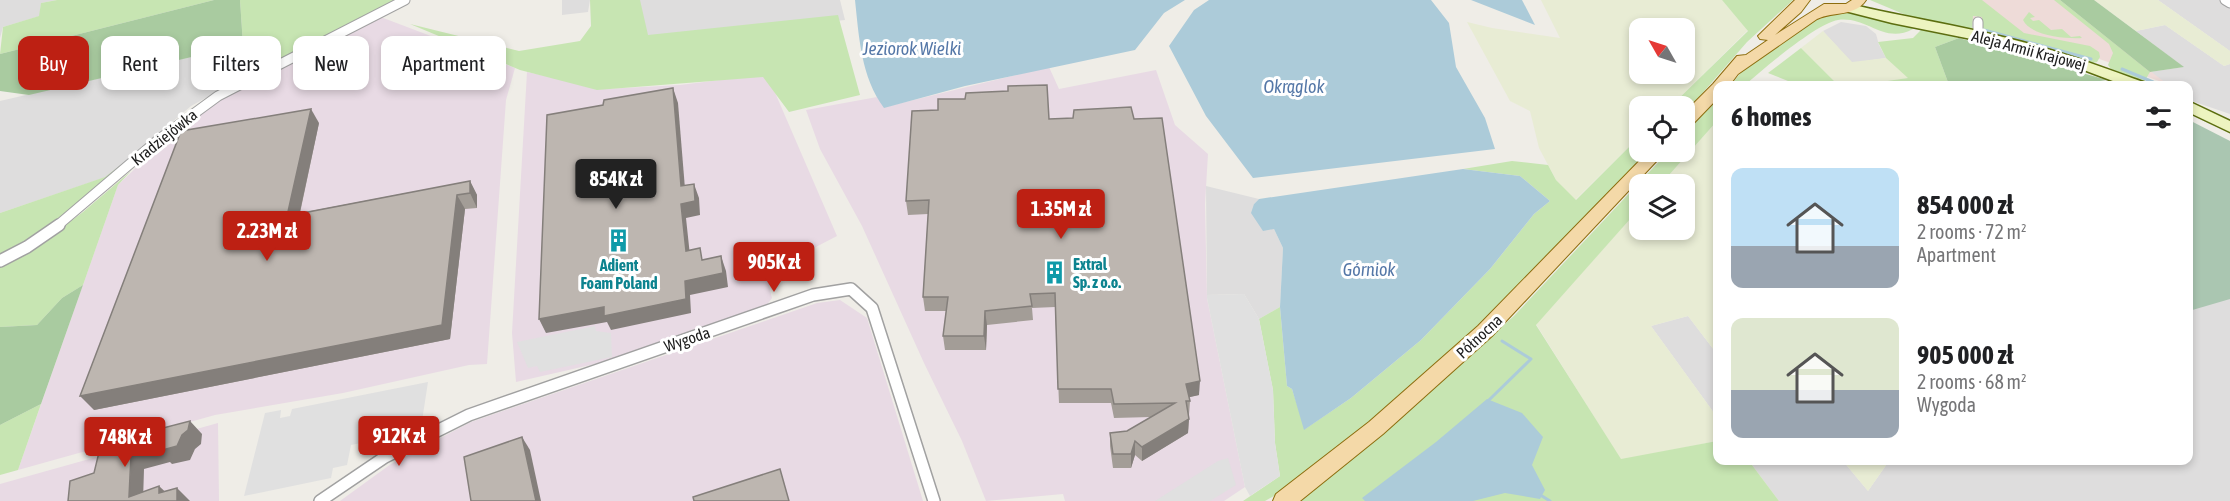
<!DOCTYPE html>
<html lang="en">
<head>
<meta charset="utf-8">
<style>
	:root { --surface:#fff; --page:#f6f6f6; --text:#202124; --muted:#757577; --accent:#bd2013 }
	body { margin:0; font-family:"Asap Condensed",sans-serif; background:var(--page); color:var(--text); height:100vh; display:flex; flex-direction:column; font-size:22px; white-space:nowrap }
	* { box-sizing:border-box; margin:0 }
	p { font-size:20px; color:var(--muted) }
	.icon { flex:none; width:33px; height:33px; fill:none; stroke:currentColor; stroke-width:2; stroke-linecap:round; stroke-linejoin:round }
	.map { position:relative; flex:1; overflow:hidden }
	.drawer { position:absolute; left:1713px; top:81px; width:480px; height:384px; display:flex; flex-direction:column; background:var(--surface); border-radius:12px; box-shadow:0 3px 9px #0003 }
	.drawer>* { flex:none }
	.hud { position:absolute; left:18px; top:36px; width:570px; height:54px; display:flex; gap:12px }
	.needle { width:39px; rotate:309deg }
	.controls { position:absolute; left:1629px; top:18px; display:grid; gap:12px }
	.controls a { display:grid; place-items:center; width:66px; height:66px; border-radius:12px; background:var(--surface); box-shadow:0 3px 9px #0003; font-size:30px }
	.price { position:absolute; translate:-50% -51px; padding:0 14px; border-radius:6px; background:var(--accent); color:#fff; font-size:20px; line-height:39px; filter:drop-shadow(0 2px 3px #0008) }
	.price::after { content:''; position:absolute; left:50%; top:36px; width:18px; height:14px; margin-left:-9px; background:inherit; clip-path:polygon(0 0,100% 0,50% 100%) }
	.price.selected { background:#222; color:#fff }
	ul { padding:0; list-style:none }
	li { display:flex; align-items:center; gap:18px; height:150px; padding:0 18px }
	li span { display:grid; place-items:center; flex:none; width:168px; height:120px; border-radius:12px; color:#555 }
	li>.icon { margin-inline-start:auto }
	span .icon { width:72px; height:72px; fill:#fffc; stroke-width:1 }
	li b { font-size:26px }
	h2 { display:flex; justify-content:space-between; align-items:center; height:72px; padding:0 18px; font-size:26px }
	.chip { padding:0 21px; border-radius:12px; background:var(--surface); box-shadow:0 3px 9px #0003; font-size:21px; line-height:54px }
	.chip.selected { background:var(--accent); color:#fff }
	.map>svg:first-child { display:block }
</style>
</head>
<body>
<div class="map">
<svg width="2230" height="501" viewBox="0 0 2230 501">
	<rect width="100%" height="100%" fill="#efede7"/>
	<g fill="#dedddd">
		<polygon points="0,0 57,0 41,3 40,16 3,27 0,38"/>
		<polygon points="562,0 590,0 588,12 562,15"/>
		<polygon points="636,0 840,0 845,20 641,41"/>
		<polygon points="2158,0 2230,0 2230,51"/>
		<polygon points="1841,22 1866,26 1876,34 1879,45 1886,58 1852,63 1823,31"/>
		<polygon points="2165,25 2224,66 2230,64 2230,114 2189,100 2188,86 2167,85 2150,72 2183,67 2136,31"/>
		<polygon points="230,48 235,82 191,106 109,176 0,213 0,101"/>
		<polygon points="1206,186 1259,199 1254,204 1274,229 1283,248 1280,307 1259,319 1244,294 1207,295"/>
		<polygon points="2230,298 2230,501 1779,501 1749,461 1843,461 1868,491 1889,461 2188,460 2189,309"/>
		<polygon points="1688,316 1717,354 1717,417 1651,326"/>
	</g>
	<polygon fill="#eedbd8" points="1949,0 2059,0 2167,84 2086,54 1976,25"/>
	<g fill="#e8dae4">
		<polygon points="378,16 515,68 506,100 487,364 469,365 343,393 215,415 18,470 118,185 166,139 214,103"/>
		<polygon points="1049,67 1059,89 1156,70 1175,125 1208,154 1205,204 1207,298 1245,487 1224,501 1065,501 1063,494 986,501 962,441 924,363 862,226 820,149 806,110 877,97 885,107"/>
		<polygon points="527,72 605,89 680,85 767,74 837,236 810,250 772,250 769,286 772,298 766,306 608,361 516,382 512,333"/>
		<polygon points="840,300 867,318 923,501 340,501 391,464 471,422 817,303"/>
		<polygon points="218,423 219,501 0,501 0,484"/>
	</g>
	<g fill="#e8ecd4" fill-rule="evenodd">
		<path d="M 1541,0 L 1722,0 L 1748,30 L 1671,106 L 1640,106 L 1639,137 L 1575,200 L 1556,180 L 1539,148 L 1530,111 L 1510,101 L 1467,22 L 1492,28 L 1560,38 ZM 1640,28 L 1684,28 L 1684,74 L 1640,74 Z"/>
		<polygon points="2094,0 2158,0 2230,51 2230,64 2224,66 2165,25 2136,31"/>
		<polygon points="1823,31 1852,62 1886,58 1909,78 1873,83 1876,85 1838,85 1801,48"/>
		<polygon points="1717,121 1717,354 1688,316 1651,326 1717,417 1717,441 1621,460 1536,324 1639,209 1640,230 1684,230 1684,184 1661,184"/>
		<polygon points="1843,461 1889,461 1868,491"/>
	</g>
	<g fill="#c7e5b2">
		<polygon points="57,0 214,0 0,54 3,27 39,16 41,3"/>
		<polygon points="240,0 397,0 235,82 230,48 243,45"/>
		<polygon points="590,0 640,0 648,35 838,15 860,95 789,112 763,77 597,90 520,70 410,24 519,51 580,41 591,26"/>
		<polygon points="1722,0 1793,0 1747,42 1685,113 1684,106 1671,106 1748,31"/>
		<polygon points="1870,0 1982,0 2024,33 2090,46 2099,52 2100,57 2097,62 2092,63 1984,33 1981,30 1982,17 1973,16 1972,30 1913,18"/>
		<polygon points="2054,0 2060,0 2150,72 2144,82 2111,69 2108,65 2113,53 2109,44"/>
		<path d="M 1859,12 L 1909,25 L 1913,29 C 1884,45 1867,16 1838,20 C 1817,23 1762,70 1745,85 L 1730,86 L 1743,70 L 1813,20 L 1824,14 Z"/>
		<path d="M 2029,12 L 2035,17 L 2030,18 L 2033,21 L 2039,20 L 2051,30 L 2062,29 L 2071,37 L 2080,36 L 2082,38 C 2066,39 2031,36 2023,20 Z"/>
		<polygon points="1921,30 1959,38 1935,47 1949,85 1876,86 1873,83 1908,78 1886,58 1878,42 1913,38"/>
		<polygon points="1801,48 1838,85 1798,85 1768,73"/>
		<polygon points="1717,99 1717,121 1661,184 1640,184 1639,209 1536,325 1621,459 1717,441 1718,460 1749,461 1779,501 1297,501 1333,474 1514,316 1668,152 1684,152 1685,134"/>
		<polygon points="1639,137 1640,152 1648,152 1484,324 1374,421 1286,489 1265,501 1243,501 1280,476 1275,443 1273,390 1259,319 1280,307 1287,386 1292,389 1305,429 1351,398 1421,340 1490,269 1534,214 1550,201 1520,176 1463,169 1512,161 1548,165 1556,180 1576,200"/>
		<polygon points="126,161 75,210 0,258 0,213 105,177"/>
		<polygon points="131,171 118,185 83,285 62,298 37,325 0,327 0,264 39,245 83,212"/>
		<polygon points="41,404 18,470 0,475 0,425"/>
	</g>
	<g fill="#a9cba0">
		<polygon points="214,0 240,0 243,45 29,95 0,91 0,54"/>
		<polygon points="2060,0 2094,0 2184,67 2150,72"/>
		<polygon points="1959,38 2107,80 2067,86 1949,85 1935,47"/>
		<polygon points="83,285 41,404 0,425 0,327 37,325 62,298"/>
	</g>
	<polygon fill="#aac6b1" points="2189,120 2230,141 2230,299 2189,311"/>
	<g fill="#e0e0e0">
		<polygon points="1244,294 1259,319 1273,390 1275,443 1280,476 1250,496 1245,487 1207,298 1207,295"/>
		<polygon points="595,326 596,331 611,333 612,357 540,372 537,366 528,368 517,342"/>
		<polygon points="428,382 422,421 407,424 405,434 351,445 347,465 333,468 331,478 244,496 265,413 281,410 280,418 290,416 292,409"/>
		<polygon points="1228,458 1236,485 1210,501 1155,501 1218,461"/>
	</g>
	<g fill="#accbd9">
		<path d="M 855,0 L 1185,0 L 1164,13 L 1135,50 L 965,86 L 884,108 C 861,77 859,37 855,0 Z"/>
		<polygon points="1209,0 1431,0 1449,23 1456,67 1485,118 1495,149 1253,178 1206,116 1169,46 1194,10"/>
		<polygon points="1471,0 1522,0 1535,25"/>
		<polygon points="1463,169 1520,176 1550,201 1534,214 1490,269 1421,340 1351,398 1304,430 1292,389 1287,386 1280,307 1283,248 1274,229 1263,231 1251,213 1254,204 1259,199"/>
		<polygon points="1487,399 1522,413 1543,437 1532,465 1545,490 1540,499 1505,493 1473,501 1365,501 1362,498 1436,442"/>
	</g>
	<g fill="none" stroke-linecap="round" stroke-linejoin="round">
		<g stroke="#accbd9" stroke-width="3">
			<polyline points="1984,30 2091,59"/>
			<polyline points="2122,69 2153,82"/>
			<polyline points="1489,400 1531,359 1502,341"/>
			<polyline points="1542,496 1550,501"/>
		</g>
		<defs>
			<g id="street-far1">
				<polyline points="2225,0 2230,3"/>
				<polyline points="1978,22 1978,36"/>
				<polyline points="57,226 158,140 218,96 405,0"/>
			</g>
			<g id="street">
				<polyline points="0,261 27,247 59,225"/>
				<polyline points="320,501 385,457 469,415 813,295 851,289 872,308 934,501"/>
			</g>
			<g id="secondary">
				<path d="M 1850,4 C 1903,17 1958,25 2011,39 C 2057,50 2102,67 2146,83 L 2148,86 L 2126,86 L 2068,64 L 2006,46 L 1892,23 L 1845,11 L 1843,8 Z"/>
				<polygon points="2188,101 2230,121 2230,132 2188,112"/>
			</g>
			<g id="primary">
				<path d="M 1795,0 L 1810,0 L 1801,12 L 1775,35 L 1824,4 L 1846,4 L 1852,0 L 1866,0 C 1855,17 1834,11 1817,19 L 1738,74 L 1729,86 L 1718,86 L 1718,98 L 1690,127 L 1684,128 L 1684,113 L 1713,84 L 1737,56 L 1746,55 L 1768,40 L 1760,39 L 1758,36 Z"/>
				<polygon points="1648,152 1665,152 1492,336 1383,434 1300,501 1273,501 1276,494 1369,422 1478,326"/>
			</g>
		</defs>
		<use href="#street-far1" stroke="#a1a1a1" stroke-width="11"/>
		<use href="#street" stroke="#a1a1a1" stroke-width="14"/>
		<use href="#secondary" stroke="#5c6e0f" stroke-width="3"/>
		<use href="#primary" stroke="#8d6d0e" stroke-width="2"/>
		<use href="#street-far1" stroke="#fff" stroke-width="9"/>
		<use href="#street" stroke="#fff" stroke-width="11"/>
		<use href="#secondary" fill="#edf4c0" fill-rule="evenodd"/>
		<use href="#primary" fill="#f4d9a8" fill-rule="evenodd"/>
	</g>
	<g fill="#a39d97">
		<polygon points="1049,119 1134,119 1199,395 1189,397 1190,401 1189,415 1188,433 1142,461 1135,455 1131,468 1113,468 1110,446 1110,433 1127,431 1151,417 1114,418 1111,403 1059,403 1055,307 1032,308 1033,320 987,325 986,350 945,350 943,336 946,311 925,311 923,297 928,214 908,215 906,201"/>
		<polygon points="319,123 300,213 470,181 477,195 477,208 465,209 450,339 94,410"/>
	</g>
	<g fill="#847f7b">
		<polygon points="673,88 678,103 686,201 681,186"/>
		<polygon points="311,109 319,123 296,230 287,216"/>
		<polygon points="470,181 477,195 477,208 470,193"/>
		<polygon points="694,184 699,198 700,215 686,218 691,265 686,251 681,204"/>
		<polygon points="457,195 465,209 450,339 94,410 80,396"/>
		<polygon points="721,256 726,271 728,287 690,295 691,313 611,330 607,322 546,333 539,319 685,281"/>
		<polygon points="985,311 987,325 986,350 984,336"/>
		<polygon points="1200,381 1199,395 1186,398 1186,384"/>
		<polygon points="1189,419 1188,433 1142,461 1142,447"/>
		<polygon points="190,421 202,434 201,444 195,449 190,460 172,464 170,462 144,469 143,501 129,497 131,455"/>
		<polygon points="522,437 530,450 541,501 536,501"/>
		<polygon points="1135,441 1135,455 1131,468 1131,454"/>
		<polygon points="159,486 173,499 159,493"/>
		<polygon points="177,488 190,501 177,501"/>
	</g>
	<g fill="#bdb6b0" stroke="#847f7b" stroke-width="1.5">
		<polygon points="1047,85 1049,119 1073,118 1074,110 1131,107 1134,119 1162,118 1200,381 1186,384 1190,401 1186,401 1189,419 1142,447 1135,441 1131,454 1113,454 1110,433 1127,431 1175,403 1114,404 1111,389 1058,389 1055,293 1030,294 1032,306 985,311 984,336 943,336 948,297 923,297 929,200 906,201 912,111 938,110 938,99 965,99 966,93 1008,91 1008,86"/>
		<polygon points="673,88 681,186 694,184 695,201 681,204 686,251 700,248 702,260 721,256 723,273 685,281 686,299 604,316 604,307 539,319 547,115 603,105 604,100"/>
		<polygon points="311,109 287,216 470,181 470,193 457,195 442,325 80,396 181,131"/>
		<polygon points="190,421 188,430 182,435 177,446 159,451 159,448 131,455 129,497 159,486 159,493 177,488 177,501 68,501 70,481 94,473 101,444"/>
		<polygon points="522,437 536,501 471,501 464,457"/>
		<polygon points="780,469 789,501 694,501 693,497"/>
	</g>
	<defs>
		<symbol id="building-bare" viewBox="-9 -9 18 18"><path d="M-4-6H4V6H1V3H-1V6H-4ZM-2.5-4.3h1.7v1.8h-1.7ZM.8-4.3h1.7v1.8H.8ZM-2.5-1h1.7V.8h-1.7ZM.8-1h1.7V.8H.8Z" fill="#0f9aa8" stroke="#fff" stroke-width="2.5" paint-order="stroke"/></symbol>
	</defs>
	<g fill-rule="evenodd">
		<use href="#building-bare" x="602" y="224" width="33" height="33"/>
		<use href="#building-bare" x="1038" y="256" width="33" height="33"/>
	</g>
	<g text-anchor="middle" stroke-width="6" stroke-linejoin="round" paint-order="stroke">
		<g font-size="16" fill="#202020" stroke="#fff">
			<text transform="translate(2029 50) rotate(15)" y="6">Aleja Armii Krajowej</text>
			<text transform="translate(164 137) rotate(-39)" y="6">Kradziejówka</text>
			<text transform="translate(1479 336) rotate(-43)" y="6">Północna</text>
			<text transform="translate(687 339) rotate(-19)" y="6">Wygoda</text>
		</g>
		<g font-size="16" font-weight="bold" fill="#0d838f" stroke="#fff" text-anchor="start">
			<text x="1073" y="270">Extral<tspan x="1073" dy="18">Sp. z o.o.</tspan></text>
			<text x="619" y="271" text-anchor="middle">Adient<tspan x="619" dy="18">Foam Poland</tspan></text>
		</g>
		<g font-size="18" font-style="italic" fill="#5477a7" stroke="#fff">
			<text x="912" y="55">Jeziorok Wielki</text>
			<text x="1294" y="93">Okrąglok</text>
			<text x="1369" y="276">Górniok</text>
		</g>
	</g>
</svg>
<div class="controls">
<a><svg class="needle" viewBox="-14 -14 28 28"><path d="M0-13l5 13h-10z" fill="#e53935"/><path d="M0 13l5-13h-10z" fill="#757577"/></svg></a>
<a><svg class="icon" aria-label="locate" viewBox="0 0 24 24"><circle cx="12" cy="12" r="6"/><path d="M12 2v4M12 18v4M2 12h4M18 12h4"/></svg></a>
<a><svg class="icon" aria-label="layers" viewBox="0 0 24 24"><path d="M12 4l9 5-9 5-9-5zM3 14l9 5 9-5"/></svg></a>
</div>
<b class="price selected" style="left:616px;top:210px">854K zł</b>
<b class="price" style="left:1061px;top:240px">1.35M zł</b>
<b class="price" style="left:267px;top:262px">2.23M zł</b>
<b class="price" style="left:774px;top:293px">905K zł</b>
<b class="price" style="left:399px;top:467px">912K zł</b>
<b class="price" style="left:125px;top:468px">748K zł</b>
<div class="hud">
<a class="chip selected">Buy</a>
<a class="chip">Rent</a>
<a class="chip">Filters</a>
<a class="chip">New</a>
<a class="chip">Apartment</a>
</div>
<section class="drawer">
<h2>6 homes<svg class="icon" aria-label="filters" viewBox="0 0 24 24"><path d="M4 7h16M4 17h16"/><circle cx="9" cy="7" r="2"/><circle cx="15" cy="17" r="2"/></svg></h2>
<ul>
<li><span style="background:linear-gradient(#bfe0f5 65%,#9aa5b1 0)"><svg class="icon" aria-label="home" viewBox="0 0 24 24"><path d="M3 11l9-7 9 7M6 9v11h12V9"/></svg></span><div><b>854 000 zł</b><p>2 rooms · 72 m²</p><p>Apartment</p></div></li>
<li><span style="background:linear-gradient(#dfe7d0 60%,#9aa5b1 0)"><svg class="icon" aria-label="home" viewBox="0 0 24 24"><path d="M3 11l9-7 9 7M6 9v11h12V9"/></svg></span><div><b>905 000 zł</b><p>2 rooms · 68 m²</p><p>Wygoda</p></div></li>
</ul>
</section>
</div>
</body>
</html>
